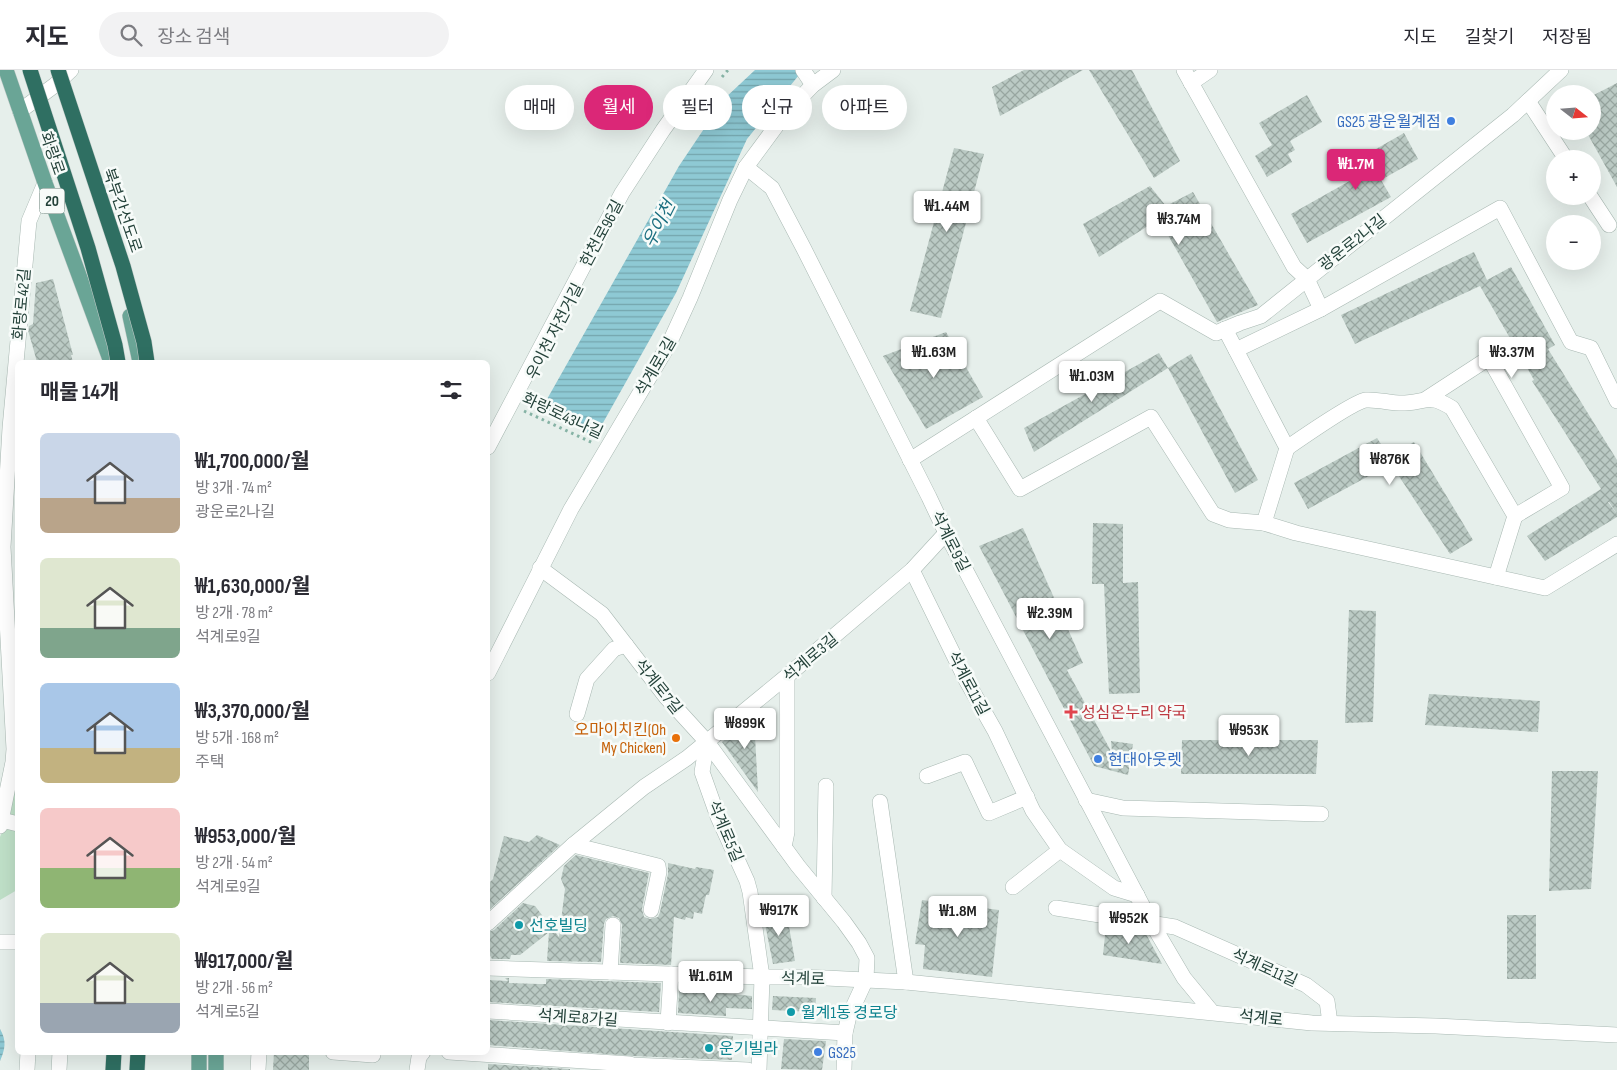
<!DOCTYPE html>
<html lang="ko">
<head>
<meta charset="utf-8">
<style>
	:root { --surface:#fff; --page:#f2f2f3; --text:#2b2b33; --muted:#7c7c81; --line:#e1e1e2; --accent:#db2777 }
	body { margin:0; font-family:"Sofia Sans Condensed","Noto Sans KR",sans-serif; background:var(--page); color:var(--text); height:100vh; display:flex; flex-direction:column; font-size:19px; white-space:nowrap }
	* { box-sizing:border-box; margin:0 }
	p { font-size:16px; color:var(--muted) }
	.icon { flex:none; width:28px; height:28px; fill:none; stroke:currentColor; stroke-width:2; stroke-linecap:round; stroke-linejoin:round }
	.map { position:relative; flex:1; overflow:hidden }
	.panel { position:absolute; left:15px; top:290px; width:475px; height:695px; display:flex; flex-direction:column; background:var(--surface); border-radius:8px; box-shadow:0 5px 20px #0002 }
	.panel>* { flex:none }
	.hud { position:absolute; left:505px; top:15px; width:475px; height:45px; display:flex; gap:10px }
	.needle { width:32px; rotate:107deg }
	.tools { position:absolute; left:1546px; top:15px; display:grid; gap:10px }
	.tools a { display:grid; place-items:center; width:55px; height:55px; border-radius:50%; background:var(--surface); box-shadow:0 5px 20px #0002; font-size:25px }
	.price { position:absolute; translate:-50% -42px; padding:0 11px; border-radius:5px; background:#fff; color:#222; font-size:16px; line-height:32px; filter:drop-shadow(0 1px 2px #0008) }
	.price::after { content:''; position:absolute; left:50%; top:30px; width:15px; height:11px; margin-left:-8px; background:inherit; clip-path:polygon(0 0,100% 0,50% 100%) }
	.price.current { background:var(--accent); color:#fff }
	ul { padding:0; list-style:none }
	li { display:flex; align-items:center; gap:15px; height:125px; padding:0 25px }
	li span { display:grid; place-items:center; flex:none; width:140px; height:100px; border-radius:8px; color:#555 }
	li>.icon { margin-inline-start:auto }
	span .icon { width:60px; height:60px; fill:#fffc; stroke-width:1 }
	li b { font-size:21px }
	h2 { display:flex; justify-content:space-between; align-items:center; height:60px; padding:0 25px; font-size:21px }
	.chip { padding:0 18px; border-radius:22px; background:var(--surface); box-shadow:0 5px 20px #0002; font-size:18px; line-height:45px }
	.chip.current { background:var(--accent); color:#fff }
	header { display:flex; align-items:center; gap:30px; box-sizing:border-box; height:70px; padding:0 25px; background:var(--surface); border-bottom:1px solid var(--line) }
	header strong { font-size:24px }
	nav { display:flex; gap:28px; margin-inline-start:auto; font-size:18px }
	.search { width:350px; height:45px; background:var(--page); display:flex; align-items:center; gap:12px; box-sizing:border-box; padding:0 18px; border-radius:28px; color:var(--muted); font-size:19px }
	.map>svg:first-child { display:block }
</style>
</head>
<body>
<header>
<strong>지도</strong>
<div class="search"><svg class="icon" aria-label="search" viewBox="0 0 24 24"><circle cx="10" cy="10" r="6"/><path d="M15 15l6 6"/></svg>장소 검색</div>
<nav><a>지도</a><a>길찾기</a><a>저장됨</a></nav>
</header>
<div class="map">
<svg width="1617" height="1000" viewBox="0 0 1617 1000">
	<defs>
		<pattern id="water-rules" width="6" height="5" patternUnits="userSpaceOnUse" patternTransform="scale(1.25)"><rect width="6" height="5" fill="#8ec9d4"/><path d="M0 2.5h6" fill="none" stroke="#74a5ad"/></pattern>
		<pattern id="building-cross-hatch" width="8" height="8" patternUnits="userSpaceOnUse" patternTransform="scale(1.25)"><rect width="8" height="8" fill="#bbcac4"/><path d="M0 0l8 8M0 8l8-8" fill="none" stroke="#98a6a0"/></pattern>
	</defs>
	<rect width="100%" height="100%" fill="#e6efeb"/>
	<polygon fill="#bfe0c8" points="17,693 17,820 0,830 0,767 5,754"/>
	<g fill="url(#water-rules)">
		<polygon points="755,0 803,0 747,69 676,223 595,367 542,338 679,96 724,29"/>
		<path d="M 0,959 C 7,971 5,979 0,991 Z"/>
	</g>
	<g fill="url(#building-cross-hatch)">
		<polygon points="1024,0 1083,0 1000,46 992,17"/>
		<polygon points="1089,0 1132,0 1180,91 1154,108"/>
		<polygon points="1617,13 1617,117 1586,61 1592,61 1592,26"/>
		<polygon points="1307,25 1322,52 1290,71 1295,80 1288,84 1292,92 1267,107 1255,86 1272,75 1259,53"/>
		<polygon points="1404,63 1418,89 1381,110 1391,127 1307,173 1291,144 1369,100 1362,87"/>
		<polygon points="954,78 984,84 941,248 910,241"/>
		<polygon points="1150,116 1166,136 1193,122 1258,235 1217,252 1159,149 1099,187 1083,154"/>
		<polygon points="1474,182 1487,210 1511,197 1555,275 1548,279 1617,390 1617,444 1609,432 1608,432 1617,444 1617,447 1545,491 1527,466 1601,419 1532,311 1534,310 1480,216 1355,274 1341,245"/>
		<polygon points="53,209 73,285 71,285 73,292 37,292 28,260 29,256 33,254 36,213"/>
		<polygon points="946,262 983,327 926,359 883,286"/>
		<polygon points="1159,283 1168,298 1034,382 1024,358"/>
		<polygon points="1191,284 1258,410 1235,423 1168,298"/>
		<polygon points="1377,368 1389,386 1414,372 1473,470 1450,484 1391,394 1308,439 1294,413"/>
		<polygon points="1093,453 1123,454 1123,513 1138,512 1140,623 1109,624 1104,514 1092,514"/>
		<polygon points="1023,458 1083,593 1067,600 1112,683 1111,671 1133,674 1128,705 1094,696 979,476"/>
		<polygon points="1349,540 1376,541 1373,652 1345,653"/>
		<polygon points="1429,624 1540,631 1538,662 1425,655"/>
		<polygon points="754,647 758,722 722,672"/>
		<polygon points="1182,670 1318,670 1316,704 1181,704"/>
		<polygon points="1552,701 1598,701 1591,819 1549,821"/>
		<polygon points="537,765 560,775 488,841 488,814 493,809 504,766 529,772"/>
		<polygon points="576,785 649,803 642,839 644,847 650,849 658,847 660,842 668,804 668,793 695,799 696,797 714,800 709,825 706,825 702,844 694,842 693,849 686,847 685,850 674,847 671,895 620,893 622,855 619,848 613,846 606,849 604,854 601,892 547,891 549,862 520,885 511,885 510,889 492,889 488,882 488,862 494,860 523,833 535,836 559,867 565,819 561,809 564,796"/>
		<polygon points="922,830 999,840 992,907 923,899 925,875 915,874"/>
		<polygon points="786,839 795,891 773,894 763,844"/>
		<rect x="1507" y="845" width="29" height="64"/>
		<polygon points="1106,856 1145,862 1162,894 1103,885"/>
		<polygon points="505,908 509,908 509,913 539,914 546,914 546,909 661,913 659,942 488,932 488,910 508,911"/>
		<polygon points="679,919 752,926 752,939 726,938 726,946 678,943"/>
		<polygon points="773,926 816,928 815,942 772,940"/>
		<polygon points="488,950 733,966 732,990 633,986 488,975"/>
		<polygon points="784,969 826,971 822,1000 781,999"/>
		<polygon points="274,982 309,982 309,1000 273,1000"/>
		<polygon points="488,994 570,999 570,1000 488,1000"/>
	</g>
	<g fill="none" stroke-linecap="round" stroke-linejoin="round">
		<defs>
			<g id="minor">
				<polyline points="803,0 813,15"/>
				<polyline points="1184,0 1294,197 1307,209 1321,239"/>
				<polyline points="1191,13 1210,0"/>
				<polyline points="1528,31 1566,89"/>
				<polyline points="20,41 55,15 71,0"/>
				<polyline points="746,97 772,118 804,179 929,427 946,463 1151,852 1184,908 1212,942"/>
				<polyline points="1590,126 1609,155"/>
				<path d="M 1225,259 L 1287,378 C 1300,369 1355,331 1366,330 C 1379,329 1392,334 1405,333 C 1429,332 1427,323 1452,338 L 1515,446 L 1562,418 L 1489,288 L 1426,329"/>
				<polyline points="1236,280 1321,239 1500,138 1571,272 1591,278 1617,331"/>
				<polyline points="976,348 1020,419 1151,347 1213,444 1229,450 1264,453 1296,463 1545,518 1617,474"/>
				<polyline points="488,377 622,123 663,60 706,0"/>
				<polyline points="910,390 1160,231 1216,263 1240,253 1261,246 1513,45 1561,0"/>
				<polyline points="1264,453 1287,378"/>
				<polyline points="540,498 602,544 666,627 707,672 798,796 844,852 859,873 867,888 866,909 849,946 845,963 844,1000"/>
				<polyline points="912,500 965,608 995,661 1033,741 1060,780 1114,818 1137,825"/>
				<polyline points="1496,507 1515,446"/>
				<polyline points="488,603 571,439 669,274 690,228 730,130 746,97 785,44 813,15 833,0"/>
				<polyline points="577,644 587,609 614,579 626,575"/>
				<polyline points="707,672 702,702 718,747 747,811 750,822 762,907 759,1000"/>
				<polyline points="927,706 965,692 989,743 1027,727"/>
				<polyline points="1086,730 1123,738 1321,744"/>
				<polyline points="880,732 906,912"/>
				<polyline points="2,750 18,754"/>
				<polyline points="0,756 13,692 14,679 3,477 10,358 29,151 45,113"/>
				<polyline points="573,775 658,796 659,802 651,840"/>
				<polyline points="784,777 787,762 787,606"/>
				<polyline points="1013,817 1060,780"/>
				<polyline points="824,828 826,716"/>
				<polyline points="1056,838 1175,857 1306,915 1327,931 1330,953"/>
				<polyline points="488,853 573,775 644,717 687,688 787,606 912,500 946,463"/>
				<polyline points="0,872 18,872"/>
				<polyline points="488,898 762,907 806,907 906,912 1312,953 1436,956 1617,965"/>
				<polyline points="610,902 613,855"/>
				<polyline points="488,941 845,963"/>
				<polyline points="668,953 671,904"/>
				<polyline points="333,982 373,985"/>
				<polyline points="449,982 630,994 636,1000"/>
				<polyline points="631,995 748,1000"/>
				<polyline points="27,1000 28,982"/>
				<polyline points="59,1000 60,982"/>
				<polyline points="258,1000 259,982"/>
				<polyline points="417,1000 419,987 423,982"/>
			</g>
			<g id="major">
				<polyline points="6,0 45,113 111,292"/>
				<polyline points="130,246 140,292"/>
				<polyline points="199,1000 199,982"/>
				<polyline points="216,1000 216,982"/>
			</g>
			<g id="highway">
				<polyline points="113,1000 114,982"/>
				<polyline points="137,1000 138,982"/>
			</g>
		</defs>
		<use href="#minor" stroke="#a8b8b2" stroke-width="16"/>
		<use href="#major" stroke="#c2cac8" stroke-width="16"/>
		<use href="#highway" stroke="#c2cac8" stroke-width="16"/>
		<g stroke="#86b3a5" stroke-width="3" stroke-dasharray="2.5 4" stroke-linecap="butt">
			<polyline points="722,7 728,0"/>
			<polyline points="524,341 593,373"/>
		</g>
		<use href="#minor" stroke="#fff" stroke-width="15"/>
		<use href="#major" stroke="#6aa596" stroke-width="15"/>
		<use href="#highway" stroke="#2f6f62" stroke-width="15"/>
		<defs>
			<g id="highway-bridge">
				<polyline points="30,0 88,178 115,275 118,292"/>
				<polyline points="58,0 123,196 144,272 147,292"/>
			</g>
		</defs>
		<use href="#highway-bridge" stroke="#c2cac8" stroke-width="16" stroke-linecap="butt"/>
		<use href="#highway-bridge" stroke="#2f6f62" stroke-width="15"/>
	</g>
	<g fill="#3f7fe0" stroke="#f7fbf9" stroke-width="2">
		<circle cx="1451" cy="51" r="5"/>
		<circle cx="1098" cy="689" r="5"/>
		<circle cx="818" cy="982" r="5"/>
	</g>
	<path fill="#e0444e" stroke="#f7fbf9" stroke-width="2" d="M1068.5 634.5h5v5h5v5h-5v5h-5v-5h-5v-5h5z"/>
	<circle fill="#e8710a" stroke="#f7fbf9" stroke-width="2" cx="676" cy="668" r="5"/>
	<g fill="#0f9aa8" stroke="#f7fbf9" stroke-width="2">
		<circle cx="519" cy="855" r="5"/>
		<circle cx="791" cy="942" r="5"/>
		<circle cx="709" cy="978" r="5"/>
	</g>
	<g text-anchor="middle" stroke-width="5" stroke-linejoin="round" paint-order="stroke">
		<rect fill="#f7fbf9" stroke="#637a73" stroke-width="1" x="39.5" y="118.5" width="25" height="25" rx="4"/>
		<g font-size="15" font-weight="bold" fill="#24423a">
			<text x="52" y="136">20</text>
		</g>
		<g font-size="16" fill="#366cbe" stroke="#f7fbf9" text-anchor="start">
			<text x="1441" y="57" text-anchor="end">GS25 광운월계점</text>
			<text x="1108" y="695">현대아웃렛</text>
			<text x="828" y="988">GS25</text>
		</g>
		<g font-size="16" fill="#24423a" stroke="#f7fbf9">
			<text transform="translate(53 83) rotate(71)" y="6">화랑로</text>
			<text transform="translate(123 140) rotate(71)" y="6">북부간선도로</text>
			<text transform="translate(601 163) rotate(-62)" y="6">한천로96길</text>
			<text transform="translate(1352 172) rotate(-38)" y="6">광운로2나길</text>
			<text transform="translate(21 234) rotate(-85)" y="6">화랑로42길</text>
			<text transform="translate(554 261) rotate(-63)" y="6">우이천 자전거길</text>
			<text transform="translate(655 296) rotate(-60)" y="6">석계로1길</text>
			<text transform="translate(563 345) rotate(25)" y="6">화랑로43나길</text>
			<text transform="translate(951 471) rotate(63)" y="6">석계로9길</text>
			<text transform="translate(810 587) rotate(-40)" y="6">석계로3길</text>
			<text transform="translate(969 613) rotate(62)" y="6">석계로11길</text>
			<text transform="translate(659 616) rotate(51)" y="6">석계로7길</text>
			<text transform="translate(726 761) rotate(67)" y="6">석계로5길</text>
			<text transform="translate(1265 897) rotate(24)" y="6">석계로11길</text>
			<text transform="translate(803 908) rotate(1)" y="6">석계로</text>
			<text transform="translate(578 947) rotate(4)" y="6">석계로8가길</text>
			<text transform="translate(1261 947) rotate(6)" y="6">석계로</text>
		</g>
		<g font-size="16" fill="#be3a42" stroke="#f7fbf9" text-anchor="start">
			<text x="1081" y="648">성심온누리 약국</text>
		</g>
		<g font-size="16" fill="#c56008" stroke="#f7fbf9" text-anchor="end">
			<text x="666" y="665">오마이치킨(Oh<tspan x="666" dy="18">My Chicken)</tspan></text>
		</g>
		<g font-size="16" fill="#0d838f" stroke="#f7fbf9" text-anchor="start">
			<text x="529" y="861">선호빌딩</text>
			<text x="801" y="948">월계1동 경로당</text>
			<text x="719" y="984">운기빌라</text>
		</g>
		<g font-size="18" font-style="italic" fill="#1c6f80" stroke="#f7fbf9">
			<text transform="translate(659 154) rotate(-63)" y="6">우이천</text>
		</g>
	</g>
</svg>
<div class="tools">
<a><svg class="needle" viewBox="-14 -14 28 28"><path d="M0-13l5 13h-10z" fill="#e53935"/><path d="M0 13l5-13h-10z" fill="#7c7c81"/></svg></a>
<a>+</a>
<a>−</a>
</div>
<b class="price current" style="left:1356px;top:121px">₩1.7M</b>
<b class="price" style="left:947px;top:163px">₩1.44M</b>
<b class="price" style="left:1179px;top:176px">₩3.74M</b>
<b class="price" style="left:934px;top:309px">₩1.63M</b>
<b class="price" style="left:1512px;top:309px">₩3.37M</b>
<b class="price" style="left:1092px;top:333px">₩1.03M</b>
<b class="price" style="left:1390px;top:416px">₩876K</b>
<b class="price" style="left:1050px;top:570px">₩2.39M</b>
<b class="price" style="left:745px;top:680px">₩899K</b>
<b class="price" style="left:1249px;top:687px">₩953K</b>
<b class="price" style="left:779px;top:867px">₩917K</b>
<b class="price" style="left:958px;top:868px">₩1.8M</b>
<b class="price" style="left:1129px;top:875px">₩952K</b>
<b class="price" style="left:711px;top:933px">₩1.61M</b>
<div class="hud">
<a class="chip">매매</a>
<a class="chip current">월세</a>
<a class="chip">필터</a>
<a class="chip">신규</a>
<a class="chip">아파트</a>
</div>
<section class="panel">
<h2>매물 14개<svg class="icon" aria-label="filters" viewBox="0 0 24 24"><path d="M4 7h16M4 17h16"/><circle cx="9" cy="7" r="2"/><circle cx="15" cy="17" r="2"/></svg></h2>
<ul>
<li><span style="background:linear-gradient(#c9d6e8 65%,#b9a48a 0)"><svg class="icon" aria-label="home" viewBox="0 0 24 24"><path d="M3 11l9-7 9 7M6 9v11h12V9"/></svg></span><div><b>₩1,700,000/월</b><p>방 3개 · 74 m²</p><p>광운로2나길</p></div></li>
<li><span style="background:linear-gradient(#dfe7d0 70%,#7fa58c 0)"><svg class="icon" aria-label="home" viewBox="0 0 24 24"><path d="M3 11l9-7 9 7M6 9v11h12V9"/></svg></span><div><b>₩1,630,000/월</b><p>방 2개 · 78 m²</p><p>석계로9길</p></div></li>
<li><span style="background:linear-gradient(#a9c7e8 65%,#c2b280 0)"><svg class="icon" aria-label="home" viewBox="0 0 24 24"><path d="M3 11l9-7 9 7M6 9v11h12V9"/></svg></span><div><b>₩3,370,000/월</b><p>방 5개 · 168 m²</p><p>주택</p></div></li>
<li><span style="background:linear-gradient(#f6c9c9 60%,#8fb573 0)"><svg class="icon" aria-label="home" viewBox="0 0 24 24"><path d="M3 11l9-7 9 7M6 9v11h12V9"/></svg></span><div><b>₩953,000/월</b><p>방 2개 · 54 m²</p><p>석계로9길</p></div></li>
<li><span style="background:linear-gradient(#dfe7d0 70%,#9aa5b1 0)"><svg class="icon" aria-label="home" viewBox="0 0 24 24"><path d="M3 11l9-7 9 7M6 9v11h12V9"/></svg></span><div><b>₩917,000/월</b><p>방 2개 · 56 m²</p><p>석계로5길</p></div></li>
</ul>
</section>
</div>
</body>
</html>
